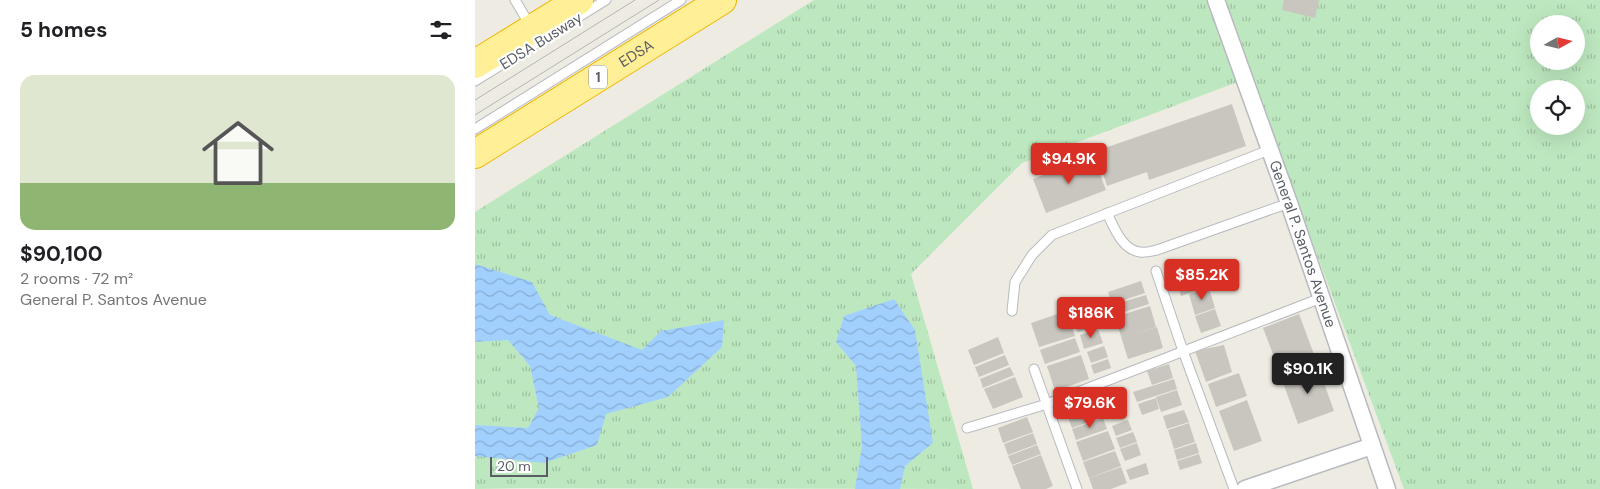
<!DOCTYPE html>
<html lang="en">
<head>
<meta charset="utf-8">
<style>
	:root { --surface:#fff; --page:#f2f2f2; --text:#202124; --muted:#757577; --accent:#d93025 }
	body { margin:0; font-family:"DM Sans",sans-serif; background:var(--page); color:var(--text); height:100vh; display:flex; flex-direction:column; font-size:19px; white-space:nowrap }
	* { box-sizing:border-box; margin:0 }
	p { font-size:16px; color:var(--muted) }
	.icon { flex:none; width:28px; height:28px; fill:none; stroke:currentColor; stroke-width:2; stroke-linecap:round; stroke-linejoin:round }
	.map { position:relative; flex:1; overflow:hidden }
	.sheet { display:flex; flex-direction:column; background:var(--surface); width:475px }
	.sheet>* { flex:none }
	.needle { width:32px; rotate:82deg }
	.controls { position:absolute; left:1055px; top:15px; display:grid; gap:10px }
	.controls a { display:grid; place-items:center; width:55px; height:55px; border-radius:50%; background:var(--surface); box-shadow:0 5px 20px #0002; font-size:25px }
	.scale { position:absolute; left:15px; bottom:12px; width:58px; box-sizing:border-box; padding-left:5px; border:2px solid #5a5e64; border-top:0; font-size:14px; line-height:18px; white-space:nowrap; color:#5a5e64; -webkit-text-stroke:4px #fff; paint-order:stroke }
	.price { position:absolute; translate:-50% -42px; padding:0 11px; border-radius:5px; background:var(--accent); color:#fff; font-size:16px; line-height:32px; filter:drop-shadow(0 1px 2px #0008) }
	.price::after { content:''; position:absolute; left:50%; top:30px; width:15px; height:11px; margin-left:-8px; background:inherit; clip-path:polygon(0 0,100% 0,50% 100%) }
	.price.selected { background:#222; color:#fff }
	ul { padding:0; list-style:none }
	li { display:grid; align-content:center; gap:10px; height:265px; padding:0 20px }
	li span { display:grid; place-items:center; height:155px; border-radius:15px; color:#555 }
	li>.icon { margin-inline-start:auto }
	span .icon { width:90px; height:90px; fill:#fffc; stroke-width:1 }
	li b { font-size:21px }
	h2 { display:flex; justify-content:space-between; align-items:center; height:60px; padding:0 20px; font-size:21px }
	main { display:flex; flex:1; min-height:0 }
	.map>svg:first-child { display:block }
</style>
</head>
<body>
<main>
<section class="sheet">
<h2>5 homes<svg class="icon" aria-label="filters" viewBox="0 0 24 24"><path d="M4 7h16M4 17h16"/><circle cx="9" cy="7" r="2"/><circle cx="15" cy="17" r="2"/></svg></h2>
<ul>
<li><span style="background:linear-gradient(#dfe7d0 70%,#8fb573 0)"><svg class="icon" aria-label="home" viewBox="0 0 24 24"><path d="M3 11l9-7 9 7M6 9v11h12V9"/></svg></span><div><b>$90,100</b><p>2 rooms · 72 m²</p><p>General P. Santos Avenue</p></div></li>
</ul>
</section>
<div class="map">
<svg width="1125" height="489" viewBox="0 0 1125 489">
	<defs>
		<pattern id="grass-tufts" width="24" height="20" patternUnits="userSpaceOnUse" patternTransform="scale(1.25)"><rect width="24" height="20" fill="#bde8bf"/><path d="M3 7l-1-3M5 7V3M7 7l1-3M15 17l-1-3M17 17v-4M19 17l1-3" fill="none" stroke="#9dbf9f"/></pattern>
		<pattern id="water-waves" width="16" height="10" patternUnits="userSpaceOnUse" patternTransform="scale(1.25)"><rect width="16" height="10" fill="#a1d0ff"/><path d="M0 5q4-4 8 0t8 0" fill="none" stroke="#86acd2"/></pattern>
	</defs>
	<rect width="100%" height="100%" fill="#eeece2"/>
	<path fill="url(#grass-tufts)" fill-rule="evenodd" d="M 339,0 L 1125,0 L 1125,489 L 929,489 L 776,77 L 547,163 L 436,274 L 498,489 L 49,488 L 0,489 L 0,212 ZM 1064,24 L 1101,24 L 1101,61 L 1064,61 ZM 1064,89 L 1101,89 L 1101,126 L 1064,126 Z"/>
	<g fill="url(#water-waves)">
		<polygon points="0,264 57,282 75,315 167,350 186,331 249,320 247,347 193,397 131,414 122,445 69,463 0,456 0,425 53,428 64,408 55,366 33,340 0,342"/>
		<polygon points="419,299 440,330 458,443 430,466 425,489 380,489 387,446 381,366 361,342 369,316"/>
	</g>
	<g fill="#c9c6bf">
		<polygon points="809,0 844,0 840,18 807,10"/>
		<polygon points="757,104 771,146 674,180 672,172 632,186 621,151"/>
		<polygon points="618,156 631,190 571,213 558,179"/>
		<polygon points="725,265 733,287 706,296 699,273"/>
		<polygon points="666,281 670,293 637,304 633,292"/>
		<polygon points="734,288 740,308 720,315 714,294"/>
		<polygon points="671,295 674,304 640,315 637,305"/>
		<polygon points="615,304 619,314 599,321 595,311"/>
		<polygon points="675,306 681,327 653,336 682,327 688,348 653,359 640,317"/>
		<polygon points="740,309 746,326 726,333 720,316"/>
		<polygon points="591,311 600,336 564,347 556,323"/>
		<polygon points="824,314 841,360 805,373 788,328"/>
		<polygon points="618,317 621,326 603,332 599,324"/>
		<polygon points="623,329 628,343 609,349 605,335"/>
		<polygon points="523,337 529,353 499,365 493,350"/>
		<polygon points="600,338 605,352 570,364 565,350"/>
		<polygon points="749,345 757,372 731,382 720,351"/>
		<polygon points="629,346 633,357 616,363 612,352"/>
		<polygon points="530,355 534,365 504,377 500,367"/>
		<polygon points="606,355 614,379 580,391 572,366"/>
		<polygon points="633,359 636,368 619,374 616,365"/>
		<polygon points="694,364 698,378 677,385 672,371"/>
		<polygon points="843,366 859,411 823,424 807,380"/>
		<polygon points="535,367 539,375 508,388 505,379"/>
		<polygon points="764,373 772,396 741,407 733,384"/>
		<polygon points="540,377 548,397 518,409 509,389"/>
		<polygon points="699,379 702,389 662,402 658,392"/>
		<polygon points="618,389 623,402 592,414 587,400"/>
		<polygon points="641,389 644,398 629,403 626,394"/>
		<polygon points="702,390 707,405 686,412 681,397"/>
		<polygon points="681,398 684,409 667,415 663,404"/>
		<polygon points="648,400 652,412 634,419 630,406"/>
		<polygon points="772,400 787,441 759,451 744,411"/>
		<polygon points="623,404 628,417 597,428 592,415"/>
		<polygon points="709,410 714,422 692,429 688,416"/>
		<polygon points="552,417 558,432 528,443 523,428"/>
		<polygon points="628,418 632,429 601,440 597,429"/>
		<polygon points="653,420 657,430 641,436 637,426"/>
		<polygon points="714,423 720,442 699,449 693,430"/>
		<polygon points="633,431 640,449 608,461 601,442"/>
		<polygon points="658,432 662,442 645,448 641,438"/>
		<polygon points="558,433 562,444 533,455 529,444"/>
		<polygon points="662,443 666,455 650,461 645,449"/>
		<polygon points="721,443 724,453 702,460 699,450"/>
		<polygon points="562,445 566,454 537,465 533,456"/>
		<polygon points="640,451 646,466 614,478 608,462"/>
		<polygon points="724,454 727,463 705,470 702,461"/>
		<polygon points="566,455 578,486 571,489 546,489 537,466"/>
		<polygon points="671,463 674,474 655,480 651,470"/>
		<polygon points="646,467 652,483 636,489 618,489 614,478"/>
	</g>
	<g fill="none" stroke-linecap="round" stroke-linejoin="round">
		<defs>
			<g id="service">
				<polyline points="40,0 56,27"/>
				<polyline points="0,81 131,0"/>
				<polyline points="0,129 206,0"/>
				<path d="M 632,213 C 639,227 647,250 665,252 C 670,253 677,251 682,250 L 814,203"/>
				<polyline points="681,271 708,351 759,489"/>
				<polyline points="537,311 540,282 557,255 577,235 794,150"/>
				<polyline points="559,369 602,489"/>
				<polyline points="492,428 572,404 846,298"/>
			</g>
			<g id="minor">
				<path id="s1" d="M 741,0 L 814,203 L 912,489"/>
				<polyline points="770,489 897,446"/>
			</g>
			<g id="trunk">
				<polyline points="0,64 104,0"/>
				<path id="s2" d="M 0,154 L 247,0"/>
			</g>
		</defs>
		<use href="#service" stroke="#b7babf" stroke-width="11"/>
		<use href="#minor" stroke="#b7babf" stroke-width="19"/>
		<use href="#trunk" stroke="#f0b500" stroke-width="30"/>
		<use href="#service" stroke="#fff" stroke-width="9"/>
		<use href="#minor" stroke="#fff" stroke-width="16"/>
		<use href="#trunk" stroke="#fff097" stroke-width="28"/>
		<g stroke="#b4b5b5" stroke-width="1">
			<polyline points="0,100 160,0"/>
			<polyline points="0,115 184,0"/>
		</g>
	</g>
	<g text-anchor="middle" stroke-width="4.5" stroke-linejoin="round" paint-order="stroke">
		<rect fill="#fff" stroke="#8c8e92" stroke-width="1" x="114" y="65.5" width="18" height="23" rx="4"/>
		<g font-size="14" font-weight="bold" fill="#5a5e64">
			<text x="123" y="82">1</text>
		</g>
		<g font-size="15" fill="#5a5e64" stroke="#fff">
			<text transform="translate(66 41) rotate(-32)" y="5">EDSA Busway</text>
			<text dy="5" stroke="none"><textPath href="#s2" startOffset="190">EDSA</textPath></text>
			<text dy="5" stroke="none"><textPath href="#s1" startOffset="259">General P. Santos Avenue</textPath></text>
		</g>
	</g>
</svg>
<div class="controls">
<a><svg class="needle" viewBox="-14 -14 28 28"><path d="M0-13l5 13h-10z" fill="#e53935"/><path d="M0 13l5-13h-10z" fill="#757577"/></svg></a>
<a><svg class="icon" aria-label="locate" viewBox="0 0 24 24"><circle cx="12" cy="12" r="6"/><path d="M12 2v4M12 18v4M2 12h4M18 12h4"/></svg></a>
</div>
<div class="scale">20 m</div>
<b class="price" style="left:594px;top:185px">$94.9K</b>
<b class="price" style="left:727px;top:301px">$85.2K</b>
<b class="price" style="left:616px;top:339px">$186K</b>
<b class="price selected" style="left:833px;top:395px">$90.1K</b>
<b class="price" style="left:615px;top:429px">$79.6K</b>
</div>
</main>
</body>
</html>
